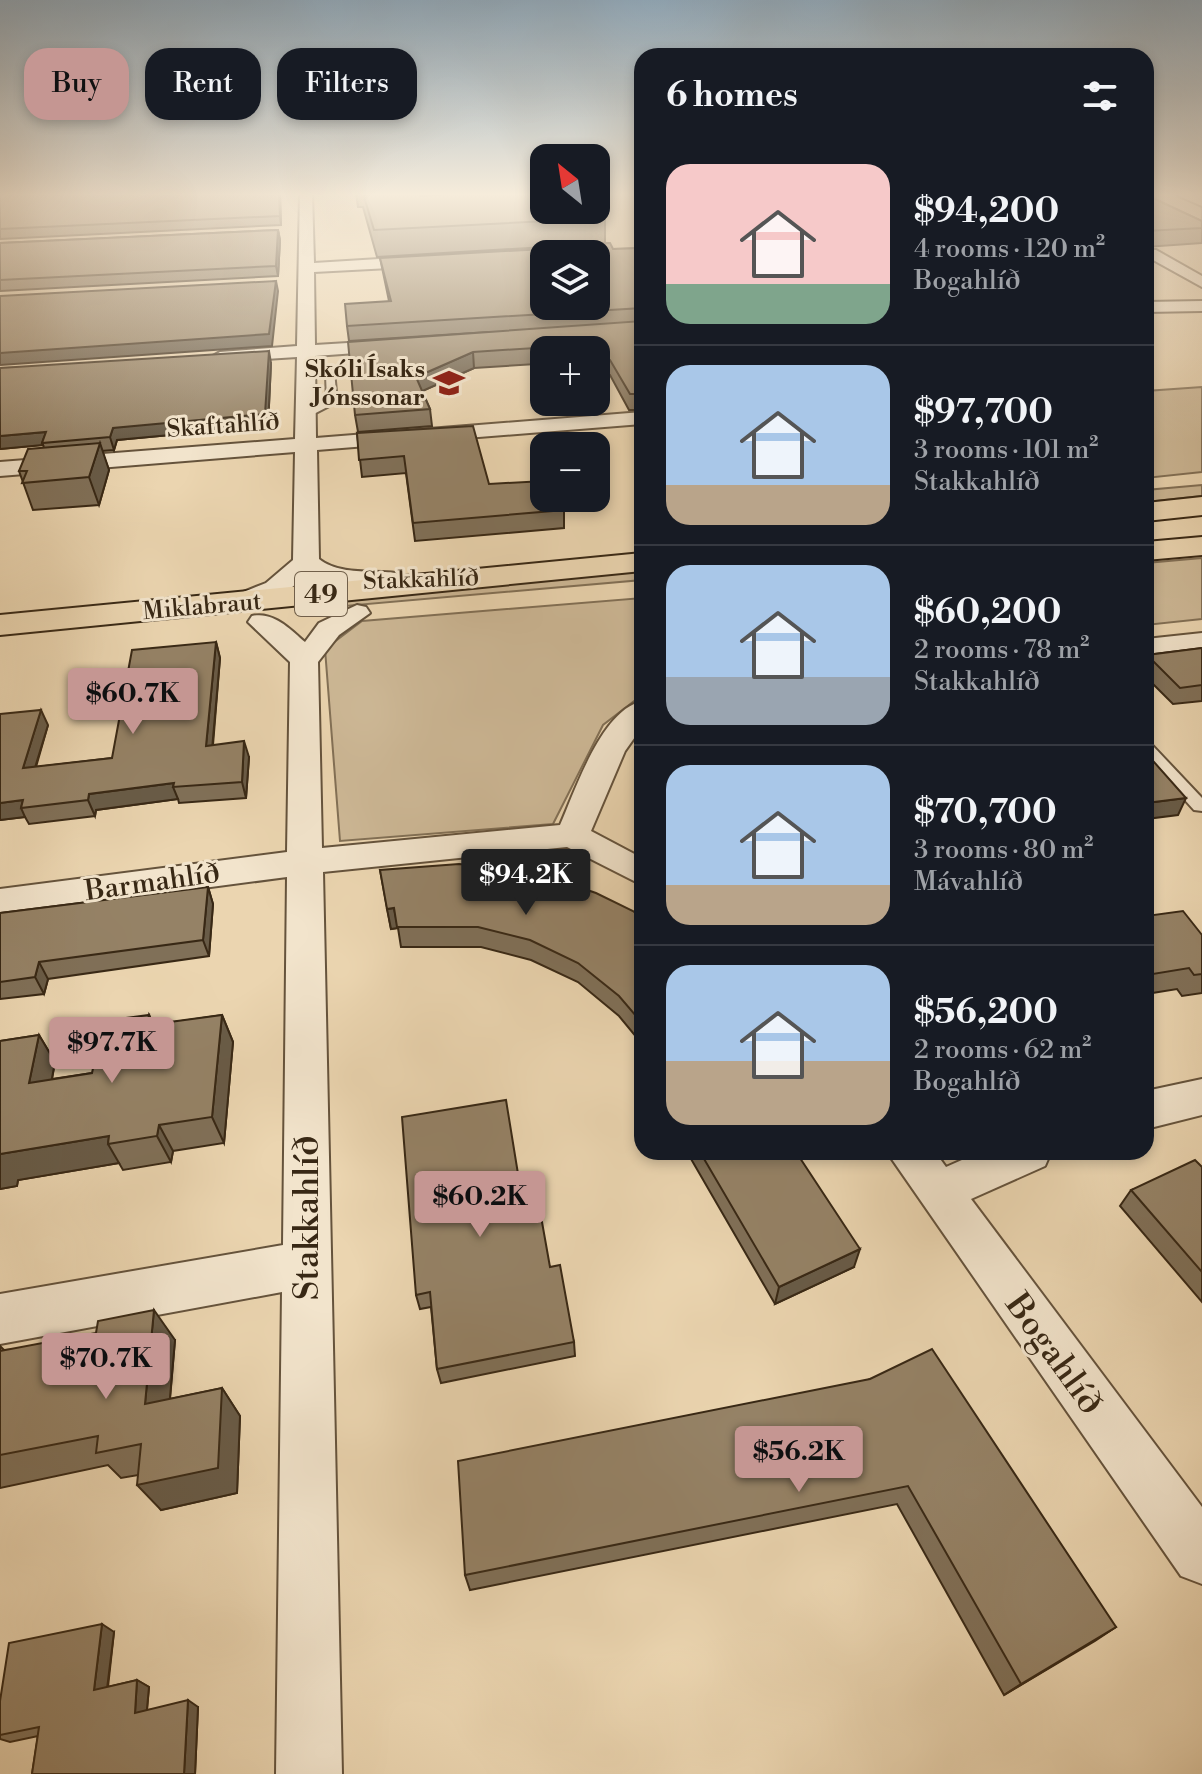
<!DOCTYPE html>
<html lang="en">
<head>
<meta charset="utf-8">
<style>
	:root { --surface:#171b24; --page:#242831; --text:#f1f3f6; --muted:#9ea1a6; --line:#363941; --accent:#c59692 }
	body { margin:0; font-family:"Libre Bodoni",serif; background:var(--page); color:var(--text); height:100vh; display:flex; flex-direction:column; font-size:30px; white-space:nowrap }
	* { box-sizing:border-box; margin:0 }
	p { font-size:26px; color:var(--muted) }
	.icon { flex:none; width:44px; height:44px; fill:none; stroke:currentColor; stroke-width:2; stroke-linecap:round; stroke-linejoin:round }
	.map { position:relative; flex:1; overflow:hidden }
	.sheet { position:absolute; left:634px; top:48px; width:520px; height:1112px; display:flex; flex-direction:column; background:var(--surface); border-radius:24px; box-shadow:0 4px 12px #0003 }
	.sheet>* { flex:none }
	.banner { position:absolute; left:24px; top:48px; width:490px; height:72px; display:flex; gap:16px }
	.needle { width:52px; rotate:330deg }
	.buttons { position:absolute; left:530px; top:144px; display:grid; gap:16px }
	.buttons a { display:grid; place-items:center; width:80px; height:80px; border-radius:16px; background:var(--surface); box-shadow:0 4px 12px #0003; font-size:40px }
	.price { position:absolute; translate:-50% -68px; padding:0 18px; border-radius:8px; background:var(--accent); color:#111; font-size:26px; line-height:52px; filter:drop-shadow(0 2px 4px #0008) }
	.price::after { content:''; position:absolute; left:50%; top:48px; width:24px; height:18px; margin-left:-12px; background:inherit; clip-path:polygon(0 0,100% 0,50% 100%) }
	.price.active { background:#222; color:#fff }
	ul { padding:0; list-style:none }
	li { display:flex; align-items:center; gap:24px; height:200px; padding:0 32px }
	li+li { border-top:2px solid var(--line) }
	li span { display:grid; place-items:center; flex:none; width:224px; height:160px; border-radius:24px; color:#555 }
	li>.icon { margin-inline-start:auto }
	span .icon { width:96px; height:96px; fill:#fffc; stroke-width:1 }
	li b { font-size:34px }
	h2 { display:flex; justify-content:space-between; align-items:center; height:96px; padding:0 32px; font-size:34px }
	.tag { padding:0 28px; border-radius:24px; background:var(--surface); box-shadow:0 4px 12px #0003; font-size:28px; line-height:72px }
	.tag.active { background:var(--accent); color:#111 }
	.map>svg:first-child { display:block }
</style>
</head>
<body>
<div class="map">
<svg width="1202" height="1774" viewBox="0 0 1202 1774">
	<rect width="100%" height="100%" fill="#ebd5b0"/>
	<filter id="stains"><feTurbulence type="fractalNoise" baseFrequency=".0025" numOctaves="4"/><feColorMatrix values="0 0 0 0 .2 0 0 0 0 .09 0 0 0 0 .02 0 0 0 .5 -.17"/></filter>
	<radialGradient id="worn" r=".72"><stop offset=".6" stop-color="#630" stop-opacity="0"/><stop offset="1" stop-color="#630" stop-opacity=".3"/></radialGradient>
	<g fill="#cdb896" stroke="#827056" stroke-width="2">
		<polygon points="1146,193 1174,193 1202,206 1202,224"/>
		<polygon points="1202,387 1202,472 1146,478 1146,391"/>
		<polygon points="1202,485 1202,496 1146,502 1146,490"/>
		<polygon points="1202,558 1202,619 1146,625 1146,563"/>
		<polygon points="642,571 642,580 345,606 345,600"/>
		<polygon points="642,598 642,695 603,725 553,824 340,841 325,649 362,621"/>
	</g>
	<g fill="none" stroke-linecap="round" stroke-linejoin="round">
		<defs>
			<g id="service">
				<polygon points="306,364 334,371 337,402 306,418 301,415 302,413 327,401 326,375 303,369"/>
				<polygon points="1146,743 1152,745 1202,798 1202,811 1194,810 1146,757"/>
			</g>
			<g id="minor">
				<path d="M 300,193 L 312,193 L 314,263 L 428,256 L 436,261 L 428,266 L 314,272 L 315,345 L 397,340 L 406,345 L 397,350 L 315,356 L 316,438 L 642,412 L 642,424 L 317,450 L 319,559 C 347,581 397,564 408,579 C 393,600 326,585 307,575 C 288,591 260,614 233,608 L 229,602 L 233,596 L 266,583 L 293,560 L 295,452 L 0,476 L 0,462 L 295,439 L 297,357 L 220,362 L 211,357 L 220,352 L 297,346 Z"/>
				<polygon points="1146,250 1156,250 1202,276 1202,287 1146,256"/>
				<polygon points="1202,301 1202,311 1146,312 1146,302"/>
				<path d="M 357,605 L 366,607 L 370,613 L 339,635 L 318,662 L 322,848 L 560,825 C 576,789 601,711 642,701 L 642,727 L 625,751 L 591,831 L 642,858 L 642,885 L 567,847 L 323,872 L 342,1774 L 276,1774 L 282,1292 L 0,1344 L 0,1294 L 283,1245 L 287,877 L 0,915 L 0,889 L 287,852 L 290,662 L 248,622 L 252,616 C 273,611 290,629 305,642 L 319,623 Z"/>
				<polygon points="1202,633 1202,649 1146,655 1146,639"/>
				<polygon points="1202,1079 1202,1115 1146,1129 1146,1091"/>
				<polygon points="887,1152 935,1152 946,1167 980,1152 1051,1152 1045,1166 971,1199 1202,1507 1202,1584 1181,1576"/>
			</g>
			<polygon id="primary" points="1177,193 1202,195 1202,206 1179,196"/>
			<g id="trunk">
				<polygon points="1202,497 1202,515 1146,521 1146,503"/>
				<polygon points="1202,537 1202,555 1146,560 1146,542"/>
				<polygon points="642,553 642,571 0,635 0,615"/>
			</g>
		</defs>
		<use href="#service" stroke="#65533c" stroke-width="4"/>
		<use href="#minor" stroke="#65533c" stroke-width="4"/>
		<use href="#primary" stroke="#382815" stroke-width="4"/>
		<use href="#trunk" stroke="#382815" stroke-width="4"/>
		<use href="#service" fill="#f2e4cc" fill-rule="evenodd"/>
		<use href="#minor" fill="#f2e4cc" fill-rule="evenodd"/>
		<use href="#primary" fill="#ebd5b0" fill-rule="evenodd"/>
		<use href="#trunk" fill="#ebd5b0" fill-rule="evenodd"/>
	</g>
	<g fill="#807058" stroke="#382815" stroke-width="2">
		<polygon points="0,193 280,193 281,225 0,239"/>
		<polygon points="356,193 419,193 420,196 605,218 605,243 613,249 642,248 642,433 639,427 639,411 641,410 629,410 610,375 596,376 596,350 544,350 544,368 538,368 536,364 474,368 422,391 430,409 432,426 358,432 355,415 489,332 349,341 347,326 389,301 380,258 544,249 544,247 377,257 363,207 358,207"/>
		<polygon points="1146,195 1202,221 1202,243 1146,247"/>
		<polygon points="278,230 280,240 278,276 0,291 0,243"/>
		<polygon points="271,363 268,426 117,440 114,450 102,451 109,470 99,505 33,510 19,471 44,448 43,445 0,449 0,368"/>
		<polygon points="357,433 489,484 564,510 564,528 415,541 406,473 362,477"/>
		<polygon points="216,642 220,658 213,745 249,757 246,798 179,803 178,799 96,810 95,816 29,824 25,817 0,820 48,725 36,767 112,758"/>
		<polygon points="1202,648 1202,701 1173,704 1146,677 1147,655"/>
		<polygon points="380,870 642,918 642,1044 619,1016 578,982 531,960 481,947 401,947 398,928 391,929"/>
		<polygon points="208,887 213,904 209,956 48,979 44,994 0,999 0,913"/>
		<polygon points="1146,916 1202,935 1202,993 1182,996 1177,989 1146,994"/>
		<polygon points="149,1015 154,1025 222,1015 233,1042 224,1143 173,1151 171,1162 123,1170 119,1163 18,1180 17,1186 0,1189 0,1041 39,1035 55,1062 52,1079 92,1073"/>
		<polygon points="687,1152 796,1152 854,1267 775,1304"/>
		<polygon points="1202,1167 1202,1302 1120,1206 1131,1190"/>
		<polygon points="519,1180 574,1342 575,1356 441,1383 437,1369 431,1307 420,1309 416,1295"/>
		<polygon points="175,1340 170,1399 222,1388 240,1416 237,1493 161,1510 138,1475 121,1478 108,1465 0,1488 0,1346 4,1350"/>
		<polygon points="870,1379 1116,1627 1004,1695 897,1504 470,1590 465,1575"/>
		<polygon points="114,1632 108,1687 137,1680 149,1687 147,1710 198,1707 195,1774 32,1774 38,1736 10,1742 0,1739 0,1701"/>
	</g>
	<g fill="#685b47" stroke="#382815" stroke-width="2">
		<polygon points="279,193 280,193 281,225 280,216"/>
		<polygon points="278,230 280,240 278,276 276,266"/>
		<polygon points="276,281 278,291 272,346 0,365 0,353"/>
		<polygon points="269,351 271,363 268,426 117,440 114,450 110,437 113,428"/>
		<polygon points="473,352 474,368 418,393 416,377"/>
		<polygon points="46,432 42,443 43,445 0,449 0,436"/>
		<polygon points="100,443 109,470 99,505 89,477"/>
		<polygon points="216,642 220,658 211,761 206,746"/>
		<polygon points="41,710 48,725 30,784 23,768"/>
		<polygon points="244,741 249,757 246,798 242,782"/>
		<polygon points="174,783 173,787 178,799 96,810 95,816 88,800 89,794"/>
		<polygon points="1186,798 1178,815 1146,819 1146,803"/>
		<polygon points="23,800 21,808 25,817 0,820 0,803"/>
		<polygon points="208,887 213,904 209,956 203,940"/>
		<polygon points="394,908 398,928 391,929 387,909"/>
		<polygon points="39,962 48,979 44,994 35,977"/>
		<polygon points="149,1015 162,1042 147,1025"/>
		<polygon points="222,1015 233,1042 224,1143 212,1117"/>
		<polygon points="39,1035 55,1062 46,1110 29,1083"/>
		<polygon points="159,1125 173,1151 171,1162 157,1136"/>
		<polygon points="109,1136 108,1144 119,1163 18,1180 17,1186 0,1189 0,1154"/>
		<polygon points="860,1249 854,1267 775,1304 779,1287"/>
		<polygon points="154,1310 175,1340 167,1431 145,1404"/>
		<polygon points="222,1388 240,1416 237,1493 161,1510 137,1485"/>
		<polygon points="102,1624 114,1632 106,1697 94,1690"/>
		<polygon points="1116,1627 1095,1641 1004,1695 1021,1684"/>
		<polygon points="137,1680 149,1687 146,1719 135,1713"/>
		<polygon points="188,1700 198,1707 195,1774 184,1774"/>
	</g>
	<g fill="#958266" stroke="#382815" stroke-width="2" fill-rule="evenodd">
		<polygon points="0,193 279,193 280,216 0,229"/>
		<polygon points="363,193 419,193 420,196 464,193 544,193 544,210 596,210 596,195 605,218 374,230"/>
		<polygon points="1146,195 1202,221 1202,228 1146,231"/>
		<polygon points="278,230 276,266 0,280 0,243"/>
		<path d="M 610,243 L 613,249 L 642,248 L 642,308 L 347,326 L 345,304 L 391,301 L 380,258 L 544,249 L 547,244 ZM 544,254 L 596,254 L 596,306 L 544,306 Z"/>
		<polygon points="276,281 269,334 0,353 0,296"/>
		<polygon points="642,321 642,394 630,394 610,360 596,361 596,350 544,350 544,353 537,353 535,348 473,352 416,377 430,409 355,415 348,342"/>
		<polygon points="269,351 265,414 113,428 110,437 42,443 46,432 0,436 0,368"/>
		<polygon points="473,426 489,484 544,481 544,498 560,498 564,510 413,523 404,456 359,460 357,433"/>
		<polygon points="100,443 89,477 22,483 27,471 19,471 28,449"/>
		<polygon points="216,642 206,746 244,741 242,782 173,787 174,783 89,794 88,800 21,808 23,800 0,803 0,714 41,710 23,768 112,758 132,650"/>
		<polygon points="1202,648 1202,685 1180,688 1147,655"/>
		<polygon points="1146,753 1186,798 1146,803"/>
		<polygon points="459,864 528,870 596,893 633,911 642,918 642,1023 619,996 578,963 530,940 478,927 397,927 394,908 387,909 380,870"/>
		<polygon points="208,887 203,940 39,962 35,977 0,982 0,913"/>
		<polygon points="1183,911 1202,935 1202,974 1194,975 1189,968 1153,974 1146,964 1146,916"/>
		<polygon points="149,1015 147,1025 222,1015 212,1117 159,1125 157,1136 108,1144 109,1136 0,1154 0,1041 39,1035 29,1083 92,1073 103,1021"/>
		<polygon points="506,1100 519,1180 534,1177 550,1267 560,1265 574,1342 437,1369 430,1292 416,1295 402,1117"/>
		<polygon points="700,1152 796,1152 860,1249 779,1287"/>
		<polygon points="1195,1160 1202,1167 1202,1272 1131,1190"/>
		<polygon points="154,1310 145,1404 222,1388 218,1468 137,1485 141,1444 96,1453 98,1436 0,1455 0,1351 96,1333 98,1321"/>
		<polygon points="932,1349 1116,1627 1021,1684 908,1486 465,1575 458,1461 870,1379"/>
		<polygon points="102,1624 94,1690 137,1680 135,1713 188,1700 184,1774 32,1774 39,1727 0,1735 0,1701 9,1643"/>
	</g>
	<linearGradient id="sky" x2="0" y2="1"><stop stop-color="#91aabc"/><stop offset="0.44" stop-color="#f6ecdb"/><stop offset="1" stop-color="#f6ecdb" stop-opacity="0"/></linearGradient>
	<rect width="1202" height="442" fill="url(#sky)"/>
	<defs>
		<symbol id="school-bare" viewBox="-9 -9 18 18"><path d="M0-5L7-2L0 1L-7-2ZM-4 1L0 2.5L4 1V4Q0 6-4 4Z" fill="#8f2418" stroke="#f2e4cc" stroke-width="2.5" paint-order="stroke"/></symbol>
	</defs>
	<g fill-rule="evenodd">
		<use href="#school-bare" x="427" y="361" width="44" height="44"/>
	</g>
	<g text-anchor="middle" stroke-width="6" stroke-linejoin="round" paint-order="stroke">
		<g font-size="24" font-weight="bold" fill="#382815" stroke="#f2e4cc" text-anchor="end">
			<text x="425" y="377">Skóli Ísaks<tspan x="425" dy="28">Jónssonar</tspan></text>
		</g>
		<g font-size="24" fill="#382815" stroke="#f2e4cc">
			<text transform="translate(223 425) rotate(-4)" y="8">Skaftahlíð</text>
			<text transform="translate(421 579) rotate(-2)" y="8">Stakkahlíð</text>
			<text transform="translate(202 606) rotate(-5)" y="8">Miklabraut</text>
		</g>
		<rect fill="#f2e4cc" stroke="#70604c" stroke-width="2" x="295" y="572" width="52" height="44" rx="6"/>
		<g font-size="26" font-weight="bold" fill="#382815">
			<text x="321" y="603">49</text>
		</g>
		<g font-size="28" fill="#382815" stroke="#f2e4cc">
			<text transform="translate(152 881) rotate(-8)" y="10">Barmahlíð</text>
		</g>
		<g font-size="34" fill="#382815" stroke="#f2e4cc">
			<text transform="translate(306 1218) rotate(-90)" y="12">Stakkahlíð</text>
			<text transform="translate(1055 1353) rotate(54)" y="12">Bogahlíð</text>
		</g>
	</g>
	<rect width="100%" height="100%" filter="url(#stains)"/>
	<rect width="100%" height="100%" fill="url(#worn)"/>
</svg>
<div class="buttons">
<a><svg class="needle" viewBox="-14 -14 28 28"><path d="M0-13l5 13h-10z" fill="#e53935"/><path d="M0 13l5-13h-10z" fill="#9ea1a6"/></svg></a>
<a><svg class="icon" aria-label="layers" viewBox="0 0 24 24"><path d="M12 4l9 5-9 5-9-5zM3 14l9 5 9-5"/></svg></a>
<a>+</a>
<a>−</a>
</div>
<b class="price" style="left:133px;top:736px">$60.7K</b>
<b class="price active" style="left:526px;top:917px">$94.2K</b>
<b class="price" style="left:112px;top:1085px">$97.7K</b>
<b class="price" style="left:480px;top:1239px">$60.2K</b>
<b class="price" style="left:106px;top:1401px">$70.7K</b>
<b class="price" style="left:799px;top:1494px">$56.2K</b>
<div class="banner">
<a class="tag active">Buy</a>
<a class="tag">Rent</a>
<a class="tag">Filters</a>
</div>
<section class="sheet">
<h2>6 homes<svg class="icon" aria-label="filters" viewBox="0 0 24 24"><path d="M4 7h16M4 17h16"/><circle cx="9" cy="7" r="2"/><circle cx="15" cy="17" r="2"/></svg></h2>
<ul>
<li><span style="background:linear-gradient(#f6c9c9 75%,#7fa58c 0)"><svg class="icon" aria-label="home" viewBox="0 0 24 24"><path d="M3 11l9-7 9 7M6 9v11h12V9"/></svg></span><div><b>$94,200</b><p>4 rooms · 120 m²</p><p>Bogahlíð</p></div></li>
<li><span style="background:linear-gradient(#a9c7e8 75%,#b9a48a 0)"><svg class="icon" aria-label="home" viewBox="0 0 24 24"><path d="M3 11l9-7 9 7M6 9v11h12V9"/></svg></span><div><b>$97,700</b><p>3 rooms · 101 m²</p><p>Stakkahlíð</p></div></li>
<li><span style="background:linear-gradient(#a9c7e8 70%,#9aa5b1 0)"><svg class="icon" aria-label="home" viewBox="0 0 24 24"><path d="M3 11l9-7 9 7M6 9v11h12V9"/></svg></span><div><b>$60,200</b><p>2 rooms · 78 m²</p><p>Stakkahlíð</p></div></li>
<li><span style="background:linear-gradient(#a9c7e8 75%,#b9a48a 0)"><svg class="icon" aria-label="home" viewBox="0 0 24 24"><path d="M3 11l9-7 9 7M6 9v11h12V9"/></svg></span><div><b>$70,700</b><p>3 rooms · 80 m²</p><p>Mávahlíð</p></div></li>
<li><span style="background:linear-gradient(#a9c7e8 60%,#b9a48a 0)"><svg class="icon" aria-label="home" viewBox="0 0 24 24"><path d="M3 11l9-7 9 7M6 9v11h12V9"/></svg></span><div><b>$56,200</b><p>2 rooms · 62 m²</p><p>Bogahlíð</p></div></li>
</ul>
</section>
</div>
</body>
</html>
